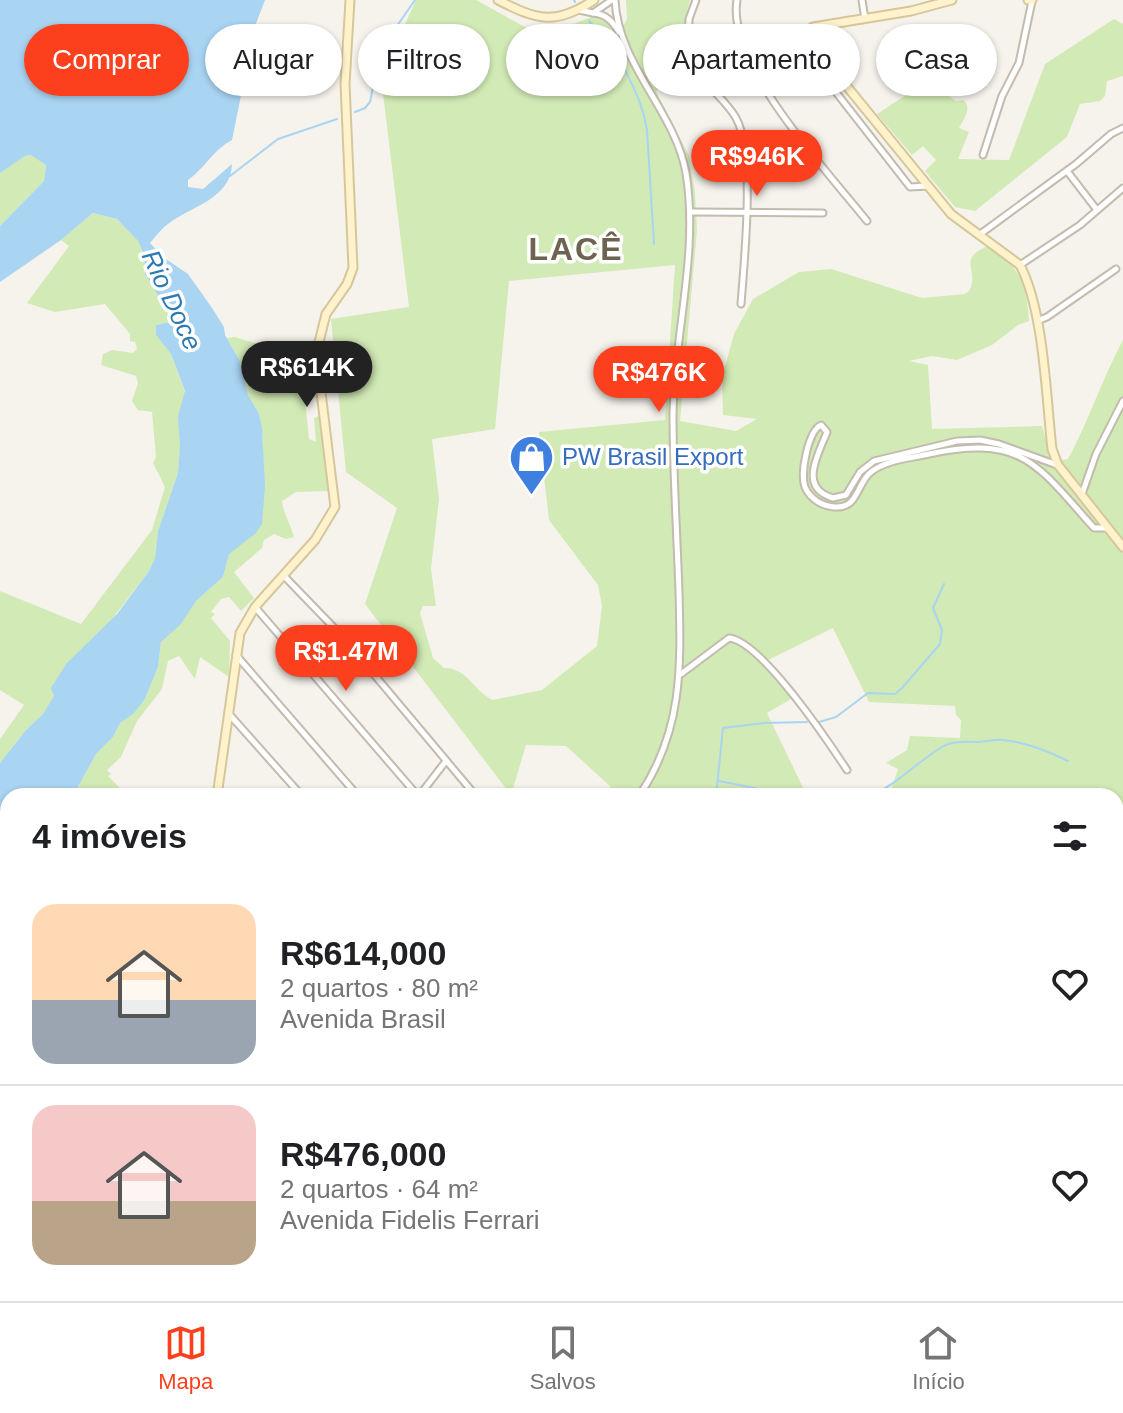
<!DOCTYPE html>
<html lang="pt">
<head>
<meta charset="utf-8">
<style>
	:root { --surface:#fff; --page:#f6f6f6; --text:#202124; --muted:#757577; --line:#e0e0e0; --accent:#fc3f1d }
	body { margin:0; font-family:Helvetica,sans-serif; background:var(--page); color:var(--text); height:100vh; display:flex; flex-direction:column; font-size:30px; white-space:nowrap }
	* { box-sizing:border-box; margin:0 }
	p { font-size:26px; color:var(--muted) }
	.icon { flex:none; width:44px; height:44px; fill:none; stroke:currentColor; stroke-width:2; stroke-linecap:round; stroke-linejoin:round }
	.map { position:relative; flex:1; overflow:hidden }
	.drawer { position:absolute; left:0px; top:788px; width:1124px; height:514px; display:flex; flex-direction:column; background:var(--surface); border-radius:24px 24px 0 0; box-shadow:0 2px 6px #0004 }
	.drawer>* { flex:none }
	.guide { position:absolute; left:24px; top:24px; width:1076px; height:72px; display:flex; gap:16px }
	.price { position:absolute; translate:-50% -68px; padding:0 18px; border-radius:28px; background:var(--accent); color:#fff; font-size:26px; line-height:52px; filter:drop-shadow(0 2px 4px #0008) }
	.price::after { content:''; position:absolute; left:50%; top:48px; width:24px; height:18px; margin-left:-12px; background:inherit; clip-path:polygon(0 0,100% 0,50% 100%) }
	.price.on { background:#222; color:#fff }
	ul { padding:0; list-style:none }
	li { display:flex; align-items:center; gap:24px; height:200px; padding:0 32px }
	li+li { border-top:2px solid var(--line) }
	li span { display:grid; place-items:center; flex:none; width:224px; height:160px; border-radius:24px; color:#555 }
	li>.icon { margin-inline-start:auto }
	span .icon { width:96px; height:96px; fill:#fffc; stroke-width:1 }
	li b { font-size:34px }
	h2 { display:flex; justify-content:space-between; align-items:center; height:96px; padding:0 32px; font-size:34px }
	.pill { padding:0 28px; border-radius:36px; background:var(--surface); box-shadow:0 2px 6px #0004; font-size:28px; line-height:72px }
	.pill.on { background:var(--accent); color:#fff }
	.menu { display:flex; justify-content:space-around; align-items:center; height:112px; border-top:2px solid var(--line); background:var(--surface); font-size:22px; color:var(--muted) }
	.menu a { display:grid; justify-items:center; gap:4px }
	.menu .on { color:var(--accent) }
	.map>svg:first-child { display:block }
</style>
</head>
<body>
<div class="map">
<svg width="1123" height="1301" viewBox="0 0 1123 1301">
	<rect width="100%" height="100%" fill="#f6f3ec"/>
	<g fill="#d2eab5" fill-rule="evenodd">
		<path d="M 416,0 L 476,0 L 534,32 L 560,29 L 594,16 L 622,28 L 627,19 L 626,0 L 690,0 C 684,24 677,49 688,73 L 656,91 L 689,156 L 695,192 L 697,230 L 680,421 L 736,431 L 757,419 L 723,415 L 722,377 L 734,334 L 753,299 L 799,272 L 831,269 L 922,298 L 964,294 L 969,291 C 981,271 955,259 988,246 C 1019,263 1027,287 1029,321 L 1018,325 L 992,345 L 957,360 L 932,356 L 909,361 L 928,365 L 932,429 L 1042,426 L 1048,447 L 1059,461 L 1068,459 C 1089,420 1102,379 1123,340 L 1123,1301 L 700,1301 L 694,1294 L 1116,1294 L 1116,796 L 859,796 L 860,793 L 890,793 L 898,769 L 886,763 L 907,750 L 910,736 L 960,738 L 961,720 L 956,715 L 955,706 L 869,702 L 833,628 L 764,662 L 796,696 L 767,713 L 807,796 L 615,796 L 610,786 L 566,746 L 526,745 L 511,795 L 365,604 L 397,508 L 346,472 L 331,319 L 409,307 L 381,77 ZM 675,265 L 665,420 L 539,432 L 549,520 L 598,585 L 602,606 L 597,646 L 542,690 L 493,700 C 473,691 468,668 444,668 L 433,658 L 420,613 L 423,606 L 436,606 L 431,569 L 439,499 L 432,439 L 495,429 L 509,281 Z"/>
		<path d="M 1114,19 L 1123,24 L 1123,76 L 1107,81 L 1105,96 L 1100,101 L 1080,104 L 1067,137 L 975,211 L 955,207 L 925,171 L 936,160 L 923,146 L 912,155 L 877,114 L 920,86 L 939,89 L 956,101 L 964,100 C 972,110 964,118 959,128 L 969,132 L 958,159 L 1009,160 L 1045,64 Z"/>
		<polygon points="32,155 46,165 44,181 0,226 0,173 25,156"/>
		<polygon points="93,213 117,219 138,241 144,255 145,274 170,315 170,322 156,325 156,335 171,354 185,392 178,473 158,531 155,558 149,571 105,628 97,634 43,714 26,730 0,763 0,739 24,705 0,690 0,591 81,624 152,530 165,487 153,463 156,457 152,412 138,410 132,401 138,383 136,376 101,365 103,354 112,350 133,353 137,349 135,342 130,341 130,334 105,304 55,312 27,303 69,246 61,240"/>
		<path d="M 235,337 L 314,361 L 316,397 L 305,400 L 309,439 L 316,442 L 314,418 L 319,416 L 329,491 L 296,492 L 282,501 C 283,513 291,525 294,537 L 286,539 L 274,534 L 264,540 L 262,548 L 234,572 L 254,598 L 241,611 L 229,597 L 221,599 L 211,612 L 215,614 L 211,618 L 230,641 L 229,677 L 200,657 L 195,679 L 179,656 L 168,661 L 162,689 L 137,721 L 121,757 L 107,770 L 111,774 L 108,776 L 127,795 L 73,796 L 96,754 L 113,737 L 120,723 L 145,699 L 158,667 L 161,642 L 196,601 L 223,577 L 229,554 L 263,492 L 263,441 L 259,414 L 248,395 L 240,361 L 227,338 Z"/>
		<polygon points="8,951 8,1057 0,1055 0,967"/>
		<polygon points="0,1238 8,1240 8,1294 107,1294 104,1301 0,1301"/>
	</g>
	<path fill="#a9d4f2" d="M 0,0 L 265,0 L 255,26 L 232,140 C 213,150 205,168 188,180 L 188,187 L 203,189 L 232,164 C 231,199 191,206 168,224 C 161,229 155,237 150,243 L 163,257 L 188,274 L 212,308 L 224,327 L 225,335 L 240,361 L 248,395 L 259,414 L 262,428 L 265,486 L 262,524 L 256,533 L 229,554 L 223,577 L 196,601 L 180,625 L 161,642 L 158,667 L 145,699 L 133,714 L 120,723 L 113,737 L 96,754 L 73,796 L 8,796 L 8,950 L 0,967 L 0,763 L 26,730 L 43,714 L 54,696 L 51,688 L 66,664 L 117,614 L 149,571 L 155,558 L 158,531 L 178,473 L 180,446 L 178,416 L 185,391 L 171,354 L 156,335 L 156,325 L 170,322 L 170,315 L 145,274 L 144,255 L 138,241 L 117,219 L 93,213 L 61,240 L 0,282 L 0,226 L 44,181 L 46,165 L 31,155 L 25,156 L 0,173 Z"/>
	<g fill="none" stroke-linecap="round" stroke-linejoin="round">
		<g stroke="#a9d4f2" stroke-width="2">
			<polyline points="574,0 575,2"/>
			<path d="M 589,21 C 615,49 641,91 647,130 L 654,244"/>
			<polyline points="355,112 365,108 370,102 381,49 415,0"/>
			<polyline points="230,176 278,139 337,119"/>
			<polyline points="819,722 836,717 868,693 895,694 902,688 940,644 942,630 933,608 944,584"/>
			<polyline points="719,781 794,796"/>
			<polyline points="716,796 723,728 764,723 807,722"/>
			<path d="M 870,796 C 900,783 915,763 942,747 C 953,740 966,742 978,742 C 987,742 995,739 1003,740 C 1025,742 1048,751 1068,761"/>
			<polyline points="1116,1292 1123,1294"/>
			<polyline points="941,1294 968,1301"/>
			<polyline points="824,1301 829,1294"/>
			<polyline points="1056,1301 1076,1294"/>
		</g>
		<defs>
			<g id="street">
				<path d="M 615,0 C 618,65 675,111 686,173 C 699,253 674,335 673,415 C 673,474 677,533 679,592 C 681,667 683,731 639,796"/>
				<path d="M 696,0 L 689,19 L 687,62 C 701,82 724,97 736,118 C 756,154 744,262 741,304"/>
				<path d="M 737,0 C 726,64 828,172 867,221"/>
				<polyline points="862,0 865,19"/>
				<polyline points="579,10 593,13 612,0"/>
				<path d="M 593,13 C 606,14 613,22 619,32"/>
				<path d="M 748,48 C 768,69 796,73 818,51"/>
				<polyline points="810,59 910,187 928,186"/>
				<polyline points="983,155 1002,96 1019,63 1032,1"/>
				<polyline points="1067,171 1097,210"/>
				<polyline points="690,212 823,213"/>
				<polyline points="979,235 1076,164 1111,134 1123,128"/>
				<polyline points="1020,265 1080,225 1123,188"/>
				<polyline points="1037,321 1047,317 1116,269"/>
				<path d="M 1057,465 L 999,444 L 980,440 L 957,441 L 874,461 L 860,472 L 846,495 L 833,498 C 798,488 818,455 827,432 L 821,425 C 808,431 800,474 805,487 C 810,499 822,506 834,507 C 859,509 856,484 871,472 C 886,460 911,458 929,454 C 1023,434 1037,465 1094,528 L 1108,528"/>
				<polyline points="1082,494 1096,454 1123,401"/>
				<polyline points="284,576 341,635 476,796"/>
				<polyline points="255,607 418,796"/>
				<polyline points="236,655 358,796"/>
				<path d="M 681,674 L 729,638 C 761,641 828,741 847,770"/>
				<polyline points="229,714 302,796"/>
				<polyline points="419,796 446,761"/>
				<polyline points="113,1294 115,1301"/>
				<polyline points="220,1294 221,1301"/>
				<polyline points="279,1294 279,1301"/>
				<polyline points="339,1294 339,1301"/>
				<polyline points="397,1294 402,1301"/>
				<polyline points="624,1294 630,1301"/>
				<polyline points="421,1301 430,1294"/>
				<polyline points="516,1301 526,1294"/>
				<polyline points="609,1301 619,1294"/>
				<polyline points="692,1301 695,1298"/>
			</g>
			<g id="secondary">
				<path d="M 498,0 C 537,20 555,26 594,0"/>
				<path d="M 952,0 L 911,11 L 813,27 L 806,32 L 818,51 L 951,214 L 1020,265 C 1044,311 1046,396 1052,449 L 1058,465 L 1123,547"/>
				<polyline points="1028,0 1032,0"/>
				<polyline points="217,796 240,633 255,607 315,540 335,507 319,376 319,342 326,314 347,284 353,268 345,84 350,0"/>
				<polyline points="161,1294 162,1301"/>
			</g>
		</defs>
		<use href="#street" stroke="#c2bbae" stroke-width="9"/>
		<use href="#secondary" stroke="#d6c79b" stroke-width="11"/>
		<use href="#street" stroke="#fff" stroke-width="5"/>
		<use href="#secondary" stroke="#fff3cd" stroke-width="7"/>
	</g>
	<defs>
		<symbol id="shop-pin" viewBox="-11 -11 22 30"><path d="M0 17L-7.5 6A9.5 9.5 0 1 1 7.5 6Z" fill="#3f7fe0" stroke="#fff"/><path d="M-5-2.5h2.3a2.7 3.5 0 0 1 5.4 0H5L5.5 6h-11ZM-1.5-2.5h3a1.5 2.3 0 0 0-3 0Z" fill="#fff"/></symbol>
	</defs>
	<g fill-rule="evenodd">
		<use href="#shop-pin" x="506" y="432" width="51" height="69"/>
	</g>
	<g text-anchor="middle" stroke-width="7" stroke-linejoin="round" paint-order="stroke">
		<g font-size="24" fill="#366cbe" stroke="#fff" text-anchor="start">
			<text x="562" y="465">PW Brasil Export</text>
		</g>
		<g font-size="26" font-style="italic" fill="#2e7ab2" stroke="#fff">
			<text transform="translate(172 300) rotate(65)" y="9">Rio Doce</text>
		</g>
		<g font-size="32" font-weight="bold" letter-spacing="2" fill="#6e6250" stroke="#fff">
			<text x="576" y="260">LACÊ</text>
		</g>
	</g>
</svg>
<b class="price" style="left:757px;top:198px">R$946K</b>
<b class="price on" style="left:307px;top:409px">R$614K</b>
<b class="price" style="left:659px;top:414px">R$476K</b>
<b class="price" style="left:346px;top:693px">R$1.47M</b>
<div class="guide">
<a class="pill on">Comprar</a>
<a class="pill">Alugar</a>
<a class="pill">Filtros</a>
<a class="pill">Novo</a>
<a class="pill">Apartamento</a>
<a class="pill">Casa</a>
</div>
<section class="drawer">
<h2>4 imóveis<svg class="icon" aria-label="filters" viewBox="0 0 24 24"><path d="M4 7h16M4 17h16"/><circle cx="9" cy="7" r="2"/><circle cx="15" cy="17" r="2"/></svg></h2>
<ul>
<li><span style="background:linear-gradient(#ffd9b3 60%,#9aa5b1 0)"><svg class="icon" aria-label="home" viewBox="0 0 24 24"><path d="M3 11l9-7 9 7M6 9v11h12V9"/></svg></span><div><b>R$614,000</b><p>2 quartos · 80 m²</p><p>Avenida Brasil</p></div><svg class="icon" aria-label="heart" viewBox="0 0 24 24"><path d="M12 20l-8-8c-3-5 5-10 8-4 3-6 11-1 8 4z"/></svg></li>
<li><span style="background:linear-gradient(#f6c9c9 60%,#b9a48a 0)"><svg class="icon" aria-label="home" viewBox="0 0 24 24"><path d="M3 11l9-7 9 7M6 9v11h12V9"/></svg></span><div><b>R$476,000</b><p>2 quartos · 64 m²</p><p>Avenida Fidelis Ferrari</p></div><svg class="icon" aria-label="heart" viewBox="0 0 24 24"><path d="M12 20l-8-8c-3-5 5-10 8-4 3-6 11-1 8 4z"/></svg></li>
</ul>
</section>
</div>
<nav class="menu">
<a class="on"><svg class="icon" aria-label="map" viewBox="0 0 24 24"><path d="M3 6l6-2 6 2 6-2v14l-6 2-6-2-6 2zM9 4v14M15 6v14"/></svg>Mapa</a>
<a><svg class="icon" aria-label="saved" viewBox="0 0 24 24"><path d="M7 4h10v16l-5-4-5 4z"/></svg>Salvos</a>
<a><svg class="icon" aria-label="home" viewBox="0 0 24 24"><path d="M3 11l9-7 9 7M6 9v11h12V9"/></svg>Início</a>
</nav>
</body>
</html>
